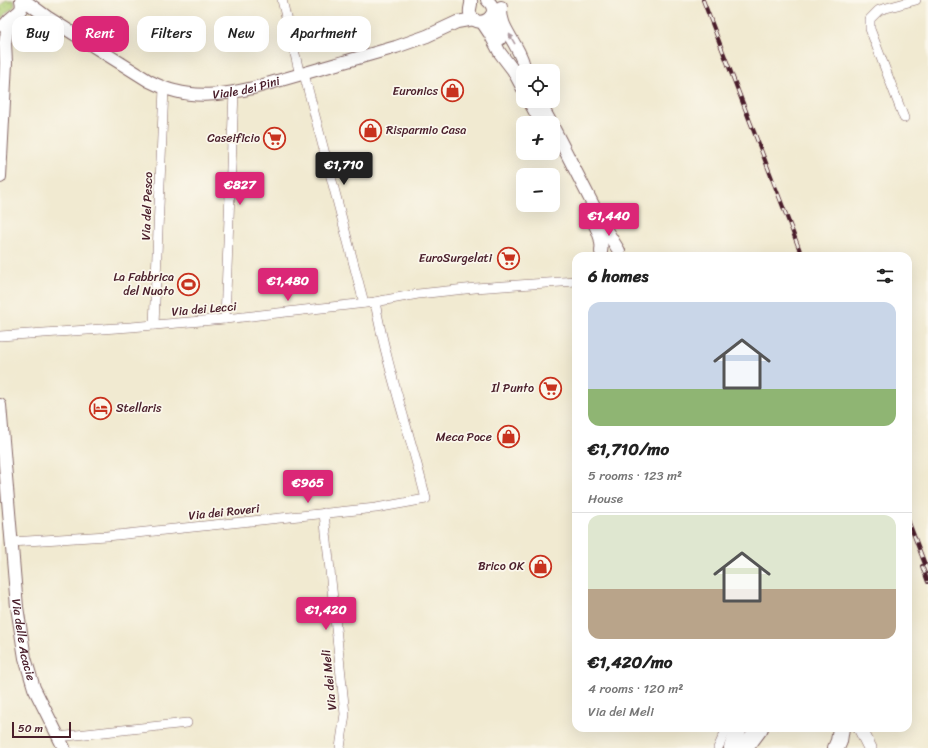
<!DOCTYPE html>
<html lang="en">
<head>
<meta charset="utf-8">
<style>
	:root { --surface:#fff; --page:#f6f6f6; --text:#222; --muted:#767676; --line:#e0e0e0; --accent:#db2777 }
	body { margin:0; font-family:Sriracha,sans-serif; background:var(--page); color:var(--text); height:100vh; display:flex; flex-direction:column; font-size:15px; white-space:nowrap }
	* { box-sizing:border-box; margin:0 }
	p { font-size:13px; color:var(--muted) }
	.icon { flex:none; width:22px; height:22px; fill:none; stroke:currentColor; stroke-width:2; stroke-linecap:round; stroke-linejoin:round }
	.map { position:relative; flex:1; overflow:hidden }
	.side { position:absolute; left:572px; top:252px; width:340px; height:480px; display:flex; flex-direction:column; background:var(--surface); border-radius:12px; box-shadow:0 4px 16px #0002 }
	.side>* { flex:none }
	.top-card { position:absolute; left:12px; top:16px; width:380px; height:36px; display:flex; gap:8px }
	.buttons { position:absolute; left:516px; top:64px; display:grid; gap:8px }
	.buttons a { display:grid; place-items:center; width:44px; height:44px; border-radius:8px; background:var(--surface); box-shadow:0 4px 16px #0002; font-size:20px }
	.scale { position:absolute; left:12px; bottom:10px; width:59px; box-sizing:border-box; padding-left:4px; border:2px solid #4a1f2b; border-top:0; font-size:11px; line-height:14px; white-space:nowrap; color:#4a1f2b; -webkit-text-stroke:3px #fbf7ec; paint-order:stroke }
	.price { position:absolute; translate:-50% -34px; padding:0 9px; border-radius:4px; background:var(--accent); color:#fff; font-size:13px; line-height:26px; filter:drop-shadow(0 1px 2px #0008) }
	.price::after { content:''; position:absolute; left:50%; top:24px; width:12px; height:9px; margin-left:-6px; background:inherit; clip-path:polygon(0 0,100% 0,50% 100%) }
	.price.on { background:#222; color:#fff }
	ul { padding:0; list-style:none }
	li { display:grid; align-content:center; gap:8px; height:212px; padding:0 16px }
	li+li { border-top:1px solid var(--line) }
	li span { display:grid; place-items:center; height:124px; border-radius:12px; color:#555 }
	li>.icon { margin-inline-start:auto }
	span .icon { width:72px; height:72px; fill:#fffc; stroke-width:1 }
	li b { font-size:17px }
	h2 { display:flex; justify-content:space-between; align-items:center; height:48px; padding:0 16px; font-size:17px }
	.chip { padding:0 14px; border-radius:12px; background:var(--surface); box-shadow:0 4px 16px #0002; font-size:14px; line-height:36px }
	.chip.on { background:var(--accent); color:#fff }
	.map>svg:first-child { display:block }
</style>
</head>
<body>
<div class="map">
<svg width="928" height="748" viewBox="0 0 928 748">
	<defs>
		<pattern id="grass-dots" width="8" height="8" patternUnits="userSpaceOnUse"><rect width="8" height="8" fill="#b2d178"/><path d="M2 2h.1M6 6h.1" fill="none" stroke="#9bb368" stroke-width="1.8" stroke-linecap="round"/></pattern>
	</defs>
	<rect width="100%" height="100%" fill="#fbf7ec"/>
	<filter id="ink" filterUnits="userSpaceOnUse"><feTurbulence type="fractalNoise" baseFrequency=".025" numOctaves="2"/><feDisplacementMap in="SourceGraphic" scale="8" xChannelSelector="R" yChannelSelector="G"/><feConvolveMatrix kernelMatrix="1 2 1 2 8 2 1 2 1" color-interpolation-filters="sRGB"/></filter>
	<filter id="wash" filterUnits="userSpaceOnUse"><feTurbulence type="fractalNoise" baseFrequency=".012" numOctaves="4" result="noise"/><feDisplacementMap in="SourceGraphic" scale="16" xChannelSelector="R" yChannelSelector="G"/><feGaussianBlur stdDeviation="0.9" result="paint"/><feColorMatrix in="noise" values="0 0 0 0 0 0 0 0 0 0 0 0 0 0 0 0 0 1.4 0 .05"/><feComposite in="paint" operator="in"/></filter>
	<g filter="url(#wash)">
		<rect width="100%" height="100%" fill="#f1ead1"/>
		<path fill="url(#grass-dots)" stroke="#7e7852" d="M 6,0 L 13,0 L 15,5 C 12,9 9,10 6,13 C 4,15 3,17 0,19 L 0,6 Z"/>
	</g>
	<g filter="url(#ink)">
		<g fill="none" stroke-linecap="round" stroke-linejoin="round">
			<defs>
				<g id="street">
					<polyline points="282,0 300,75"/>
					<polyline points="304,74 364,303"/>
					<polyline points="904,118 870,29 870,19 879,10 916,0"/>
					<polyline points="225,319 234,92"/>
					<polyline points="154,325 164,88"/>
					<polyline points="0,336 131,327 225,319 375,302 418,294 475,288 576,281"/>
					<polyline points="324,513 345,714 340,748"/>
					<path d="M 11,542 L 107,536 L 376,508 L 426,499 C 410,433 387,369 375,302"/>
					<polyline points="58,737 187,723"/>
					<polyline points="718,748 727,728"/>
				</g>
				<g id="secondary">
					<path id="s1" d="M 24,0 L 47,17 L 149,81 C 157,85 166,89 175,91 C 200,98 227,94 253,88 L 396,47 L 427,36 L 457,22 L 474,19"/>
					<path d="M 471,0 C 472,5 469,8 470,13 C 474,32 506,16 487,0"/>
					<path d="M 501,7 C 500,23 508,32 515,45 C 519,52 524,63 525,71"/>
					<polyline points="491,16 495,28 500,39"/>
					<polyline points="482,22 490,34 500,53 513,70 523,89"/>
					<path d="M 3,26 C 6,24 8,21 10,19 C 17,12 24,12 21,0"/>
					<polyline points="529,101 541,123"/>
					<polyline points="539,101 551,123"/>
					<polyline points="553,127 606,230 619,251"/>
					<polyline points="0,177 6,63 5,43 9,20"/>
					<path d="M 594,223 C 599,232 603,241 601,252"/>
					<path id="s2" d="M 0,405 L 17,607 L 25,658 L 34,688 L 64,748"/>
				</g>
				<polyline id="primary" points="860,728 870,748"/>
				<g id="highway">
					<polyline points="732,748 739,728"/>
					<polyline points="745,748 760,728"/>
					<polyline points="836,748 839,741 841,728"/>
				</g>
			</defs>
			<use href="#street" stroke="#846665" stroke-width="10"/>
			<use href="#secondary" stroke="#846665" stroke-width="14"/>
			<use href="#primary" stroke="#846665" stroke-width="14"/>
			<use href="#highway" stroke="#846665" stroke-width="18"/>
			<use href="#street" stroke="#fff" stroke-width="9"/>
			<use href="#secondary" stroke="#fff" stroke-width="12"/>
			<use href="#primary" stroke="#fff" stroke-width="13"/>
			<use href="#highway" stroke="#fff" stroke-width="16"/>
			<defs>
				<g id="rail">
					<polyline points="703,0 802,256"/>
					<polyline points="908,520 928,572"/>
					<polyline points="922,566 928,582"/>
				</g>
			</defs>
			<use href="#rail" stroke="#4a1f2b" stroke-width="4"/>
			<use href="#rail" stroke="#fbf7ec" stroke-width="2.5" stroke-dasharray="8" stroke-linecap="butt"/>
		</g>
		<defs><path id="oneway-solid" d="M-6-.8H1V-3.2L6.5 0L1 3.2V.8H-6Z"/></defs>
		<use fill="#ae9aa0" href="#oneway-solid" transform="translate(512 39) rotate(-120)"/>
	</g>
	<defs>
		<symbol id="shop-ring" viewBox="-11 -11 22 22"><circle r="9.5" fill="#fbf7ec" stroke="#c8321e" stroke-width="1.5"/><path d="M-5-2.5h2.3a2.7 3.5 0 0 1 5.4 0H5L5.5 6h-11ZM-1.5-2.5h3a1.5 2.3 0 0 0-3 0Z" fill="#c8321e"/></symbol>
		<symbol id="supermarket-ring" viewBox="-11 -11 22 22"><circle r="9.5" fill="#fbf7ec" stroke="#c8321e" stroke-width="1.5"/><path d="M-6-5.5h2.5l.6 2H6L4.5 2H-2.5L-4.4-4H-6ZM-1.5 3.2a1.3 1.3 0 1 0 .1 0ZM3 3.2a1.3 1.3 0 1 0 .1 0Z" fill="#c8321e"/></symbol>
		<symbol id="stadium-ring" viewBox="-11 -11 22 22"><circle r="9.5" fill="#fbf7ec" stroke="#c8321e" stroke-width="1.5"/><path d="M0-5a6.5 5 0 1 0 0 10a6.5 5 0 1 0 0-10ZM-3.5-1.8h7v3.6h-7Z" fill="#c8321e"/></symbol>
		<symbol id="hotel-ring" viewBox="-11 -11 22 22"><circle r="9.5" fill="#fbf7ec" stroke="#c8321e" stroke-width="1.5"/><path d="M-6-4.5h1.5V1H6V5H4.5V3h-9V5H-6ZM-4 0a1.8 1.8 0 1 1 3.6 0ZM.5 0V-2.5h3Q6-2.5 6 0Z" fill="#c8321e"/></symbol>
	</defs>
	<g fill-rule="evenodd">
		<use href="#shop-ring" x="440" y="78" width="25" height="25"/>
		<use href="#shop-ring" x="358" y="118" width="25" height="25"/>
		<use href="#supermarket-ring" x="262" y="126" width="25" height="25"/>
		<use href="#supermarket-ring" x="496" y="246" width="25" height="25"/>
		<use href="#stadium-ring" x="176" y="272" width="25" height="25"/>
		<use href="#supermarket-ring" x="538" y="376" width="25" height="25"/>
		<use href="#hotel-ring" x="88" y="396" width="25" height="25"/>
		<use href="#shop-ring" x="496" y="424" width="25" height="25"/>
		<use href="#shop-ring" x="528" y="554" width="25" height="25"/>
	</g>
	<g text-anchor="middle" stroke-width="3.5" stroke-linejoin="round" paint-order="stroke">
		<g font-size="12" fill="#4a1f2b" stroke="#fbf7ec">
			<text dy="4" stroke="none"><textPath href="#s1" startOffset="249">Viale dei Pini</textPath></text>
			<text transform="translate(147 206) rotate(-88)" y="4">Via del Pesco</text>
			<text transform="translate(204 309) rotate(-5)" y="4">Via dei Lecci</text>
			<text transform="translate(224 512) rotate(-6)" y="4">Via dei Roveri</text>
			<text dy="4" stroke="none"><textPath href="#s2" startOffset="236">Via delle Acacie</textPath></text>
			<text transform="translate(329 680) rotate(-96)" y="4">Via dei Meli</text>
		</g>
		<g font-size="12" fill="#4a1f2b" stroke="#fbf7ec" text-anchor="end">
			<text x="438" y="95">Euronics</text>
			<text x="386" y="134" text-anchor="start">Risparmio Casa</text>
			<text x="260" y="142">Caseificio</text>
			<text x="492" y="262">EuroSurgelati</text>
			<text x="174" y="281">La Fabbrica<tspan x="174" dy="14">del Nuoto</tspan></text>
			<text x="534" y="392">Il Punto</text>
			<text x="116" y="412" text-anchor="start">Stellaris</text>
			<text x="492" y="441">Meca Poce</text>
			<text x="524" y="570">Brico OK</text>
		</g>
	</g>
</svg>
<div class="buttons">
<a><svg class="icon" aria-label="locate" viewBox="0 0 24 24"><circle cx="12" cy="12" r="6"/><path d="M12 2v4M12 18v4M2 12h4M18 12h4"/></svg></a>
<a>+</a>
<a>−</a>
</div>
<div class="scale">50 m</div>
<b class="price on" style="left:344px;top:186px">€1,710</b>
<b class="price" style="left:240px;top:206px">€827</b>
<b class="price" style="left:609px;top:237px">€1,440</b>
<b class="price" style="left:288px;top:302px">€1,480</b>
<b class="price" style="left:308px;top:504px">€965</b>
<b class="price" style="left:326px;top:631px">€1,420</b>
<div class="top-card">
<a class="chip">Buy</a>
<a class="chip on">Rent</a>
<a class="chip">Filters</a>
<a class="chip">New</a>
<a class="chip">Apartment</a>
</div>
<section class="side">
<h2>6 homes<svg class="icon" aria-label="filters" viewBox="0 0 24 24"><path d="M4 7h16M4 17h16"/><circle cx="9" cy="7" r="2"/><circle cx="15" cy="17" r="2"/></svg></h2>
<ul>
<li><span style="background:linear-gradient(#c9d6e8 70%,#8fb573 0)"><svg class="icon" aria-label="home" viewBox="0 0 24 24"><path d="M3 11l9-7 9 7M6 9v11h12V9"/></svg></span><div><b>€1,710/mo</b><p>5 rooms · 123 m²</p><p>House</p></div></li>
<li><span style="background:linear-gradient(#dfe7d0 60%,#b9a48a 0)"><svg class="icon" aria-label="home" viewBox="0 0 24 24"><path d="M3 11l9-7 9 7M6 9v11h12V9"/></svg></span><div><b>€1,420/mo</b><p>4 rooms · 120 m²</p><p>Via dei Meli</p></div></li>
</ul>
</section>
</div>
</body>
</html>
